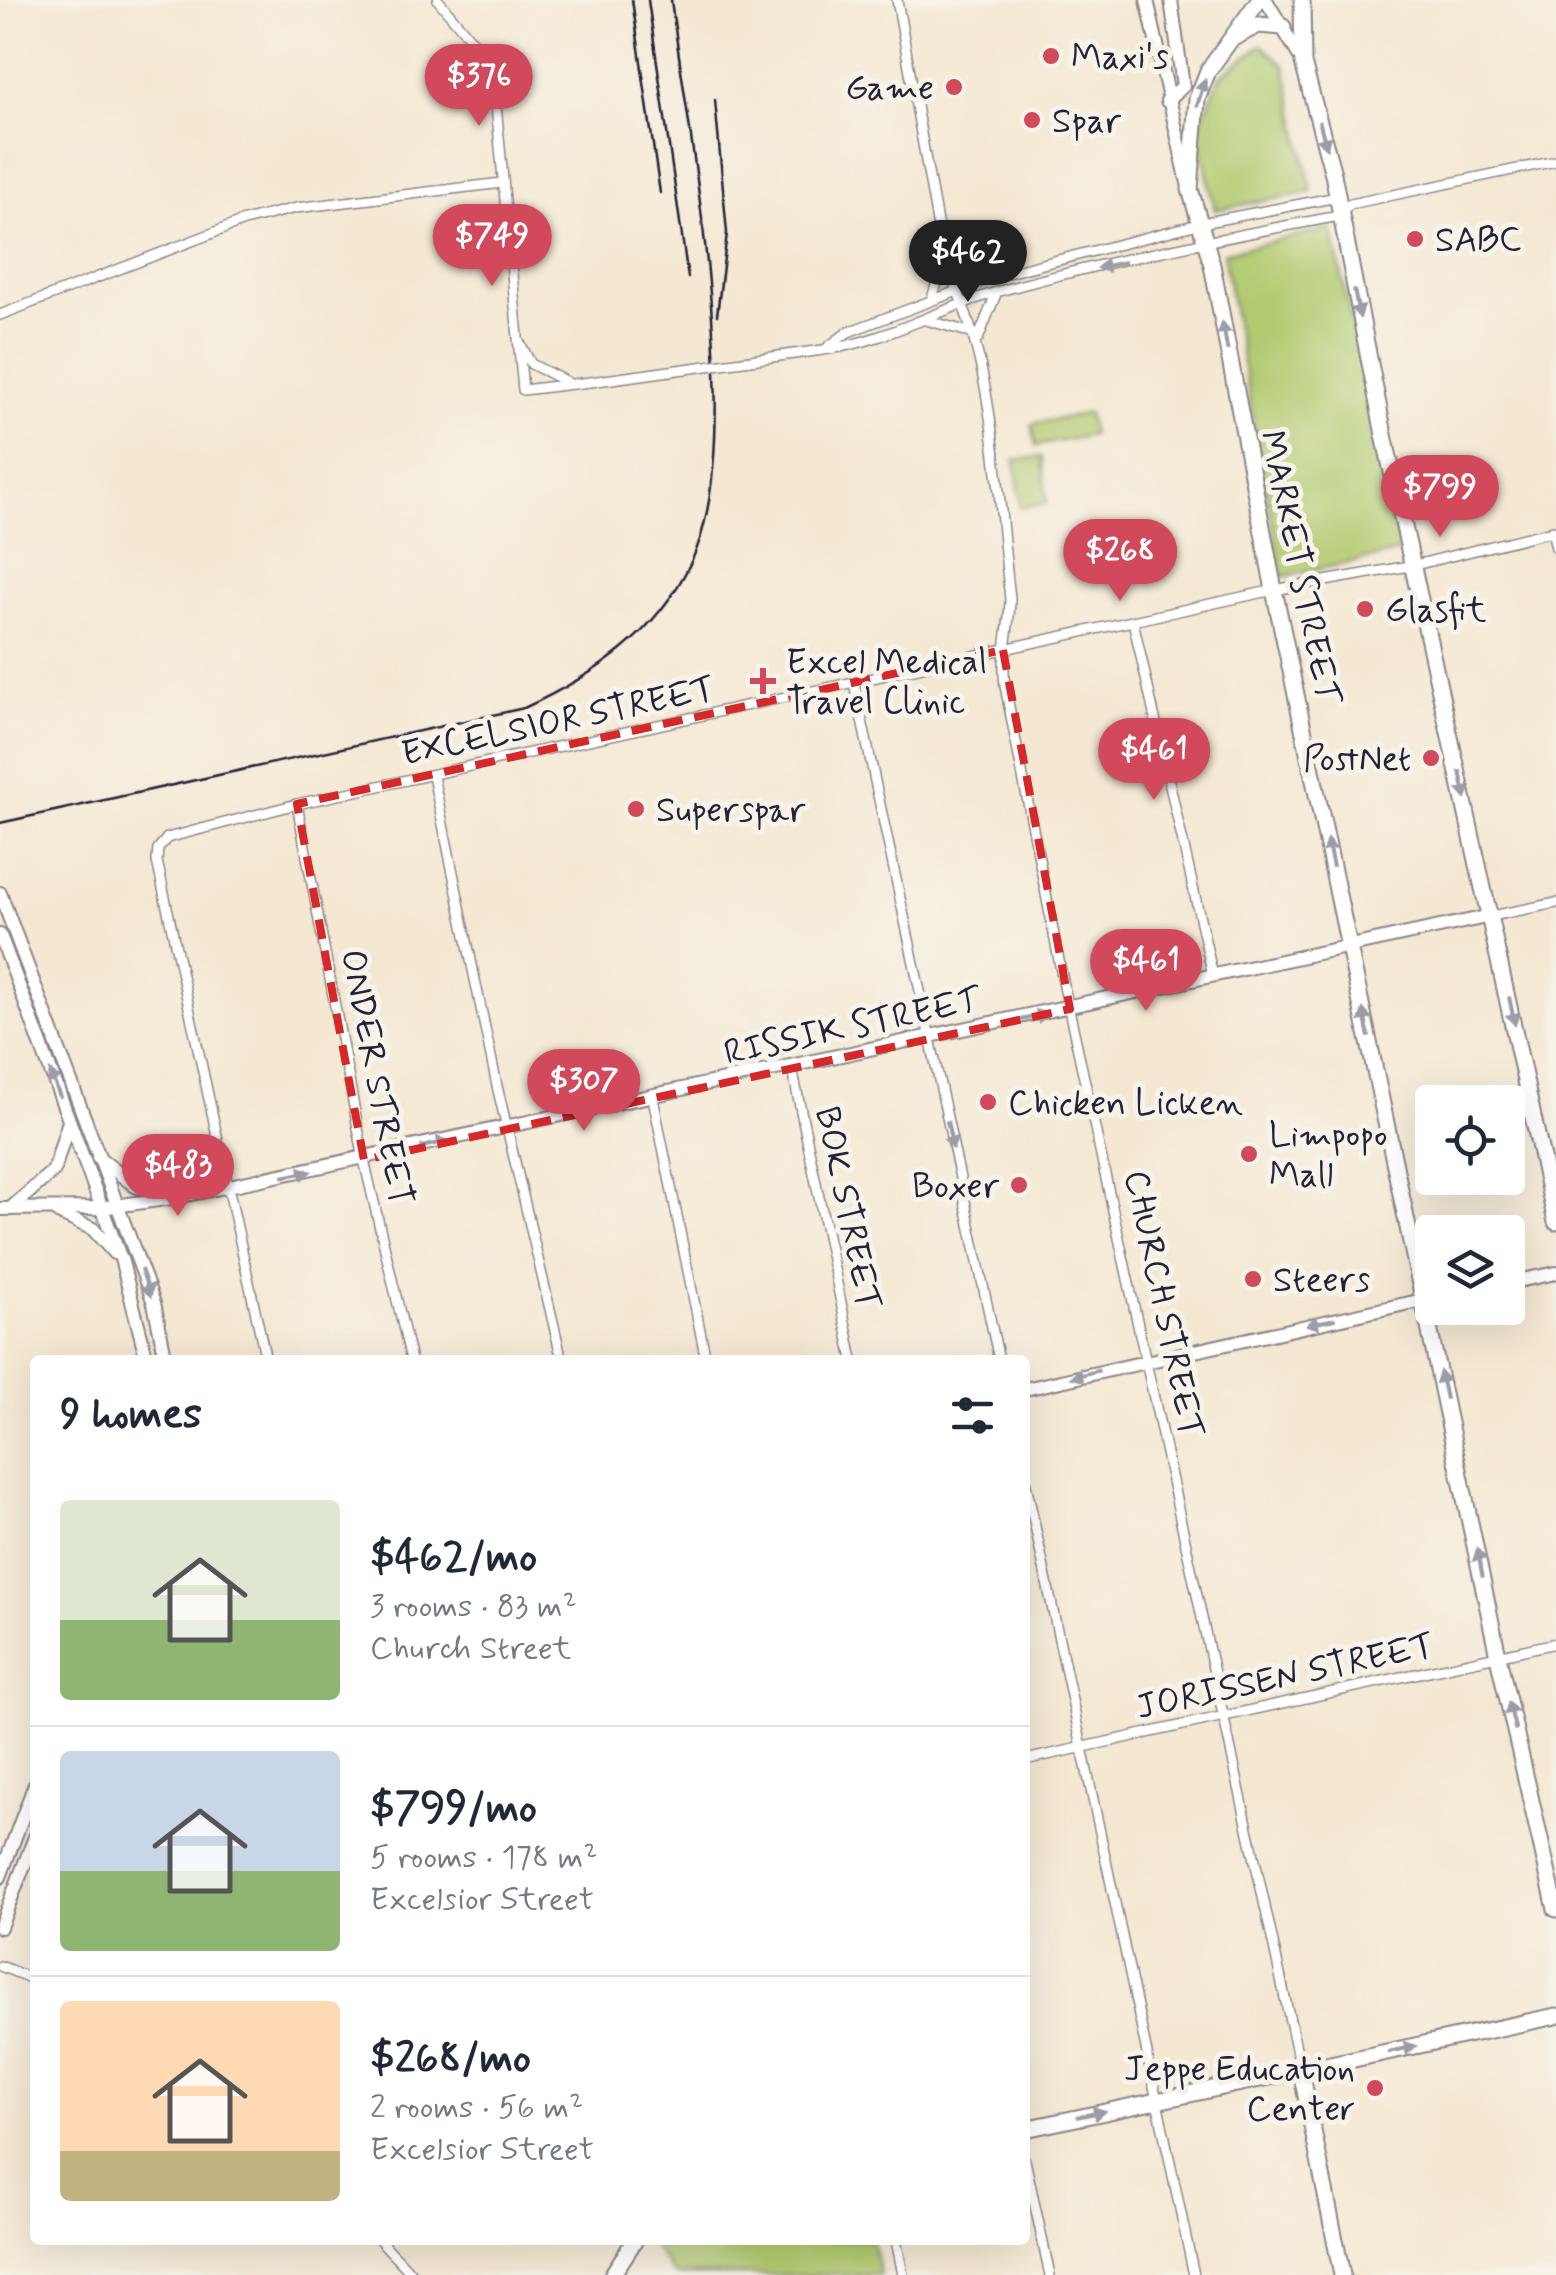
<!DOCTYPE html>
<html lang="en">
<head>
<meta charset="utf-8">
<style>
	:root { --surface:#fff; --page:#f6f6f7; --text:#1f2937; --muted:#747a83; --line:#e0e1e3; --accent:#d1495b }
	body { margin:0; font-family:Mynerve,sans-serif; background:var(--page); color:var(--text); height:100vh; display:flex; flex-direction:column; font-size:38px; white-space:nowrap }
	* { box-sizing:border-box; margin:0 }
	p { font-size:32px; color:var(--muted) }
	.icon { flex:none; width:55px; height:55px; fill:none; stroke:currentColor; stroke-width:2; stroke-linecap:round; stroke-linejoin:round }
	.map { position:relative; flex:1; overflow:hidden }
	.side { position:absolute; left:30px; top:1355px; width:1000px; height:890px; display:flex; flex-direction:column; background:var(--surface); border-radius:10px; box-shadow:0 10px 40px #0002 }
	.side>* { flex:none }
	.tools { position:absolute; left:1415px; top:1085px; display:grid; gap:20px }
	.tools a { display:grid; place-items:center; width:110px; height:110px; border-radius:10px; background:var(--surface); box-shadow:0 10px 40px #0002; font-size:50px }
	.price { position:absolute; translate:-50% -85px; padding:0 22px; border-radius:35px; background:var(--accent); color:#fff; font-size:32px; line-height:65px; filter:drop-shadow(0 2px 5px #0008) }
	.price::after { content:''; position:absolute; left:50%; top:60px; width:30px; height:22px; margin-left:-15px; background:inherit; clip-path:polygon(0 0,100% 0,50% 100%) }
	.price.active { background:#222; color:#fff }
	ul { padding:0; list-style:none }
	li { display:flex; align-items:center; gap:30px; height:250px; padding:0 30px }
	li+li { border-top:2px solid var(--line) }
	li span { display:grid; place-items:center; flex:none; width:280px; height:200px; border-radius:10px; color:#555 }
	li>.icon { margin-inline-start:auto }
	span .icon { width:120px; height:120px; fill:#fffc; stroke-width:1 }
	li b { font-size:42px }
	h2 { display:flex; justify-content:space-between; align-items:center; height:120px; padding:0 30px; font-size:42px }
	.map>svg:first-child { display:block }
</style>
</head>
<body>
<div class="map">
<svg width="1556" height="2275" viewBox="0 0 1556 2275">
	<rect width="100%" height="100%" fill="#f7f3e8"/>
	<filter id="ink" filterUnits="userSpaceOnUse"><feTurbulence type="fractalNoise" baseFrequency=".01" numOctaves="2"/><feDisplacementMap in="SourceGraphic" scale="20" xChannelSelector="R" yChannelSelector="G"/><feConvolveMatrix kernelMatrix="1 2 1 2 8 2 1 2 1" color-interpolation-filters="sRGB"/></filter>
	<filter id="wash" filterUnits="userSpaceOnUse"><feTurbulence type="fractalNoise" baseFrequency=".0048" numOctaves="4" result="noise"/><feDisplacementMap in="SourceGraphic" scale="40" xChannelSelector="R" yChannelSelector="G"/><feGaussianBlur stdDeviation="2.25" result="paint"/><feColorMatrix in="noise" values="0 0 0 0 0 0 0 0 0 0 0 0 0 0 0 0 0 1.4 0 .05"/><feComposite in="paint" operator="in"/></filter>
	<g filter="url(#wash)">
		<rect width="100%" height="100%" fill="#f4e8d2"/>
		<g fill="#b2cb71" stroke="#6a7656" stroke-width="2.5">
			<polygon points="1262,45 1285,66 1312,192 1215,210 1198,130 1220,76"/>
			<polygon points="1332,228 1400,552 1282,577 1223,253"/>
			<polygon points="1088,413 1092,435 1036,446 1032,424"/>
			<polygon points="1042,457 1047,504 1021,507 1015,460"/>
			<polygon points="658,2240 872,2240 880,2275 674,2275 652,2244"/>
		</g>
	</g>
	<g filter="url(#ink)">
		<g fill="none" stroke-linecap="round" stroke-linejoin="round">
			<defs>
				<g id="street">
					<polyline points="438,0 480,50 494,84 523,390 590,382"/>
					<path d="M 897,0 L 944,261 C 996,362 996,485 1010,598 C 1010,628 1001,655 1005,686 L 1065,991 L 1301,2071"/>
					<polyline points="932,298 944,261"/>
					<polyline points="0,315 244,221 296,208 502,183"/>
					<polyline points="926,320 976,334"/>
					<polyline points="978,339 996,294"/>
					<polyline points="520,343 531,364 567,382"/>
					<polyline points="828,347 848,332 1000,275 1202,223 1337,197"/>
					<path d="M 823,350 C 886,342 942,307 1003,290 C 1111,260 1230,236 1339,216 L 1350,204 L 1556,161"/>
					<polyline points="1552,530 1556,548"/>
					<polyline points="1133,621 1213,976"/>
					<polyline points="854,683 999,1360"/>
					<polyline points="433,776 497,1086 562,1360"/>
					<polyline points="297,804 364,1160 411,1360"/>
					<polyline points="1491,916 1556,903"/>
					<polyline points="792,1068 853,1360"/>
					<polyline points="653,1098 706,1360"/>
					<polyline points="266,1360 157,861 158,849 167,838 297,804 1274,590 1415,565 1556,530"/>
					<polyline points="1025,1479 1194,2275"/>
					<polyline points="1025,1760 1556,1643"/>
					<polyline points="0,1966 35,1980"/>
					<polyline points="1025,2160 1050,2275"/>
					<polyline points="380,2240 413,2275"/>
					<polyline points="896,2240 903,2275"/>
				</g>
				<g id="secondary">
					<polyline points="1147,0 1188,183"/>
					<polyline points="1266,0 1303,62"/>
					<polyline points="1167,101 1183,86 1171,0"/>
					<polyline points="0,893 154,1303 166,1360"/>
					<polyline points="0,935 122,1262 147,1360"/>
					<polyline points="98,1157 135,1186 166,1196"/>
					<polyline points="0,1209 100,1208 173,1198 1491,916"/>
					<polyline points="10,1209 54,1170 68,1124"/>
					<polyline points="58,1213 93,1229 114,1253"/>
					<polyline points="1508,1283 1556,1273"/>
					<polyline points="1025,1389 1432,1298"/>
					<polyline points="0,1877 35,1784"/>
					<polyline points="0,1927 35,1837"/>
				</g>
				<g id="primary">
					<polyline points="1259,0 1208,71 1197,99 1190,189 1212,265 1274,590 1501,1670 1556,1909"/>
					<polyline points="1302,0 1303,63 1333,174 1384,435 1556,1222"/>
					<polyline points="1235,37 1258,25 1283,27"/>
					<polyline points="1301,2071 1342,2275"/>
					<polyline points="1025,2129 1556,2016"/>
					<polyline points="612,2275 635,2240"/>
				</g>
			</defs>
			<use href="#street" stroke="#8b8586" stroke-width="12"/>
			<use href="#secondary" stroke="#8b8586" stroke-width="16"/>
			<use href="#primary" stroke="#8b8586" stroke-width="19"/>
			<use href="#street" stroke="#fff" stroke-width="9"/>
			<use href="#secondary" stroke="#fff" stroke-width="12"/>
			<use href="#primary" stroke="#fff" stroke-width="15"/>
			<g stroke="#22223b" stroke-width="2.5">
				<polyline points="632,0 660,193"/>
				<polyline points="648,0 688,278"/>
				<polyline points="715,100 727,233 717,315"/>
				<path d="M 0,823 L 524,708 C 595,675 656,635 691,562 C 749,442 689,138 671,0"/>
			</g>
			<defs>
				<polyline id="street-bridge" points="590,382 823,350"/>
			</defs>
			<use href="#street-bridge" stroke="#8b8586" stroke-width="12" stroke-linecap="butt"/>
			<use href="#street-bridge" stroke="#fff" stroke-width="9"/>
		</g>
		<defs><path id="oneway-solid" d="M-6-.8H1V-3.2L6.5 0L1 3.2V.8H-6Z" transform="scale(2.5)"/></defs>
		<g fill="#9c9ca7">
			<use href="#oneway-solid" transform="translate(1201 93) rotate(-73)"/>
			<use href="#oneway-solid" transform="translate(1323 135) rotate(75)"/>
			<use href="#oneway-solid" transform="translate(1111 265) rotate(168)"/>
			<use href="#oneway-solid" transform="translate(1357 304) rotate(78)"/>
			<use href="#oneway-solid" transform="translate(1225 336) rotate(-100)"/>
			<use href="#oneway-solid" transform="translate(1463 785) rotate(78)"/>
			<use href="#oneway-solid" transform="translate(1330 853) rotate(-102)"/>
			<use href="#oneway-solid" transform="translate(1512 1011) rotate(78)"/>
			<use href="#oneway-solid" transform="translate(1034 1017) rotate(-12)"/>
			<use href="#oneway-solid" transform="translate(1366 1023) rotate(-102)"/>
			<use href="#oneway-solid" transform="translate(55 1084) rotate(-111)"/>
			<use href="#oneway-solid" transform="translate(950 1135) rotate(78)"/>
			<use href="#oneway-solid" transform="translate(435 1144) rotate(-13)"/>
			<use href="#oneway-solid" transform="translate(297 1174) rotate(-11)"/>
			<use href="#oneway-solid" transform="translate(146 1283) rotate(70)"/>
			<use href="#oneway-solid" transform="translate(1321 1322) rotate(168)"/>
			<use href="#oneway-solid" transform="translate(1085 1374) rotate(166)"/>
			<use href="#oneway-solid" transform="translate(1443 1385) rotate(-102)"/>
			<use href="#oneway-solid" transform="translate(1480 1563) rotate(-101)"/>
			<use href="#oneway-solid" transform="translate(1512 1716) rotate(-104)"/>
			<use href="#oneway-solid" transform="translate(1402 2049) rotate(-12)"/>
			<use href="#oneway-solid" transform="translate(1091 2114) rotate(-12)"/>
		</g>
	</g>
	<path fill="none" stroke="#d62828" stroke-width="8" stroke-dasharray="20 12" stroke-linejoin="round" d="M 1003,650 L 1070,1009 L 364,1160 L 297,804 Z"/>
	<g fill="#d1495b" stroke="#f7f3e8" stroke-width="4">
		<circle cx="1051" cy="56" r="10"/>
		<circle cx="954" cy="87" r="10"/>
		<circle cx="1032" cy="120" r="10"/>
		<circle cx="1415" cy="239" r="10"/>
		<circle cx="1365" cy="609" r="10"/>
		<path d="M758 666h10v10h10v10h-10v10h-10v-10h-10v-10h10z"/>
		<circle cx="1431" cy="758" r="10"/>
		<circle cx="636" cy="809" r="10"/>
		<circle cx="988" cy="1102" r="10"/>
		<circle cx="1249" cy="1154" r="10"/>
		<circle cx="1019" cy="1185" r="10"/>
		<circle cx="1253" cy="1279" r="10"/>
		<circle cx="1375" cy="2088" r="10"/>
	</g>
	<g text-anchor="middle" stroke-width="10" stroke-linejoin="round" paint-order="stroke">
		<g font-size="35" fill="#22223b" stroke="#f7f3e8" text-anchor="start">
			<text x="1071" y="68">Maxi's</text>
			<text x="934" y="99" text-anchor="end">Game</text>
			<text x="1052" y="132">Spar</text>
			<text x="1435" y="251">SABC</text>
			<text x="1385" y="621">Glasfit</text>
			<text x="786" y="673">Excel Medical<tspan x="786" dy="40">Travel Clinic</tspan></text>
			<text x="1411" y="770" text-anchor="end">PostNet</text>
			<text x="656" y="821">Superspar</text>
			<text x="1008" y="1114">Chicken Licken</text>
			<text x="1269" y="1146">Limpopo<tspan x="1269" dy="40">Mall</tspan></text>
			<text x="999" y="1197" text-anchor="end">Boxer</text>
			<text x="1273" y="1291">Steers</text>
			<text x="1355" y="2080" text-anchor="end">Jeppe Education<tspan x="1355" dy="40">Center</tspan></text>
		</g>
		<g font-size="35" fill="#22223b" stroke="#f7f3e8">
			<text transform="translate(1301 567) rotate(78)" y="12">MARKET STREET</text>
			<text transform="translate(558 720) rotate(-12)" y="12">EXCELSIOR STREET</text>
			<text transform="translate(852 1025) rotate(-12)" y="12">RISSIK STREET</text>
			<text transform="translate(378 1077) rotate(79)" y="12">ONDER STREET</text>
			<text transform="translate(849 1208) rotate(78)" y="12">BOK STREET</text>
			<text transform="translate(1165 1304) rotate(78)" y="12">CHURCH STREET</text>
			<text transform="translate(1285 1675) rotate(-12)" y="12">JORISSEN STREET</text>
		</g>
	</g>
</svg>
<div class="tools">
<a><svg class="icon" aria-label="locate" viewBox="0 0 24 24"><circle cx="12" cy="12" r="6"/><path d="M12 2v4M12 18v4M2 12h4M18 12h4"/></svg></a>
<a><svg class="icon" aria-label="layers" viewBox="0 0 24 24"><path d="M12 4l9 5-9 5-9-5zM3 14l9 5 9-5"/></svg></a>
</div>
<b class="price" style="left:479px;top:129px">$376</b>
<b class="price" style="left:492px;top:289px">$749</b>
<b class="price active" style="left:968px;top:305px">$462</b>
<b class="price" style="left:1440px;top:540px">$799</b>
<b class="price" style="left:1120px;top:604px">$268</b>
<b class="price" style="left:1154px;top:803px">$461</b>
<b class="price" style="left:1146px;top:1014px">$461</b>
<b class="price" style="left:584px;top:1134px">$307</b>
<b class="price" style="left:178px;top:1219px">$483</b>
<section class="side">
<h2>9 homes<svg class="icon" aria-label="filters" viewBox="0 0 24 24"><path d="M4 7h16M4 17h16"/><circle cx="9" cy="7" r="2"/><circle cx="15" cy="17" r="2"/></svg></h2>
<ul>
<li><span style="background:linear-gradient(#dfe7d0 60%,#8fb573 0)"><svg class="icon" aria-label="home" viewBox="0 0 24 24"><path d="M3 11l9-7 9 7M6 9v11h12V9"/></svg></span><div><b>$462/mo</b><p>3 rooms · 83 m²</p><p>Church Street</p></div></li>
<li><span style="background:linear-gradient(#c9d6e8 60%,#8fb573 0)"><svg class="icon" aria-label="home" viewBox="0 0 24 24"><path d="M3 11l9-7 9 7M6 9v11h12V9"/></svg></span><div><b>$799/mo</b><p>5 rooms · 178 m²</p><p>Excelsior Street</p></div></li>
<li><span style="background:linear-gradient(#ffd9b3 75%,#c2b280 0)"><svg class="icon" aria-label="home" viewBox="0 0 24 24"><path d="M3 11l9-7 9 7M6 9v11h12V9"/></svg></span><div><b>$268/mo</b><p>2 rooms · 56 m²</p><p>Excelsior Street</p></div></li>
</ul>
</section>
</div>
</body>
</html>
